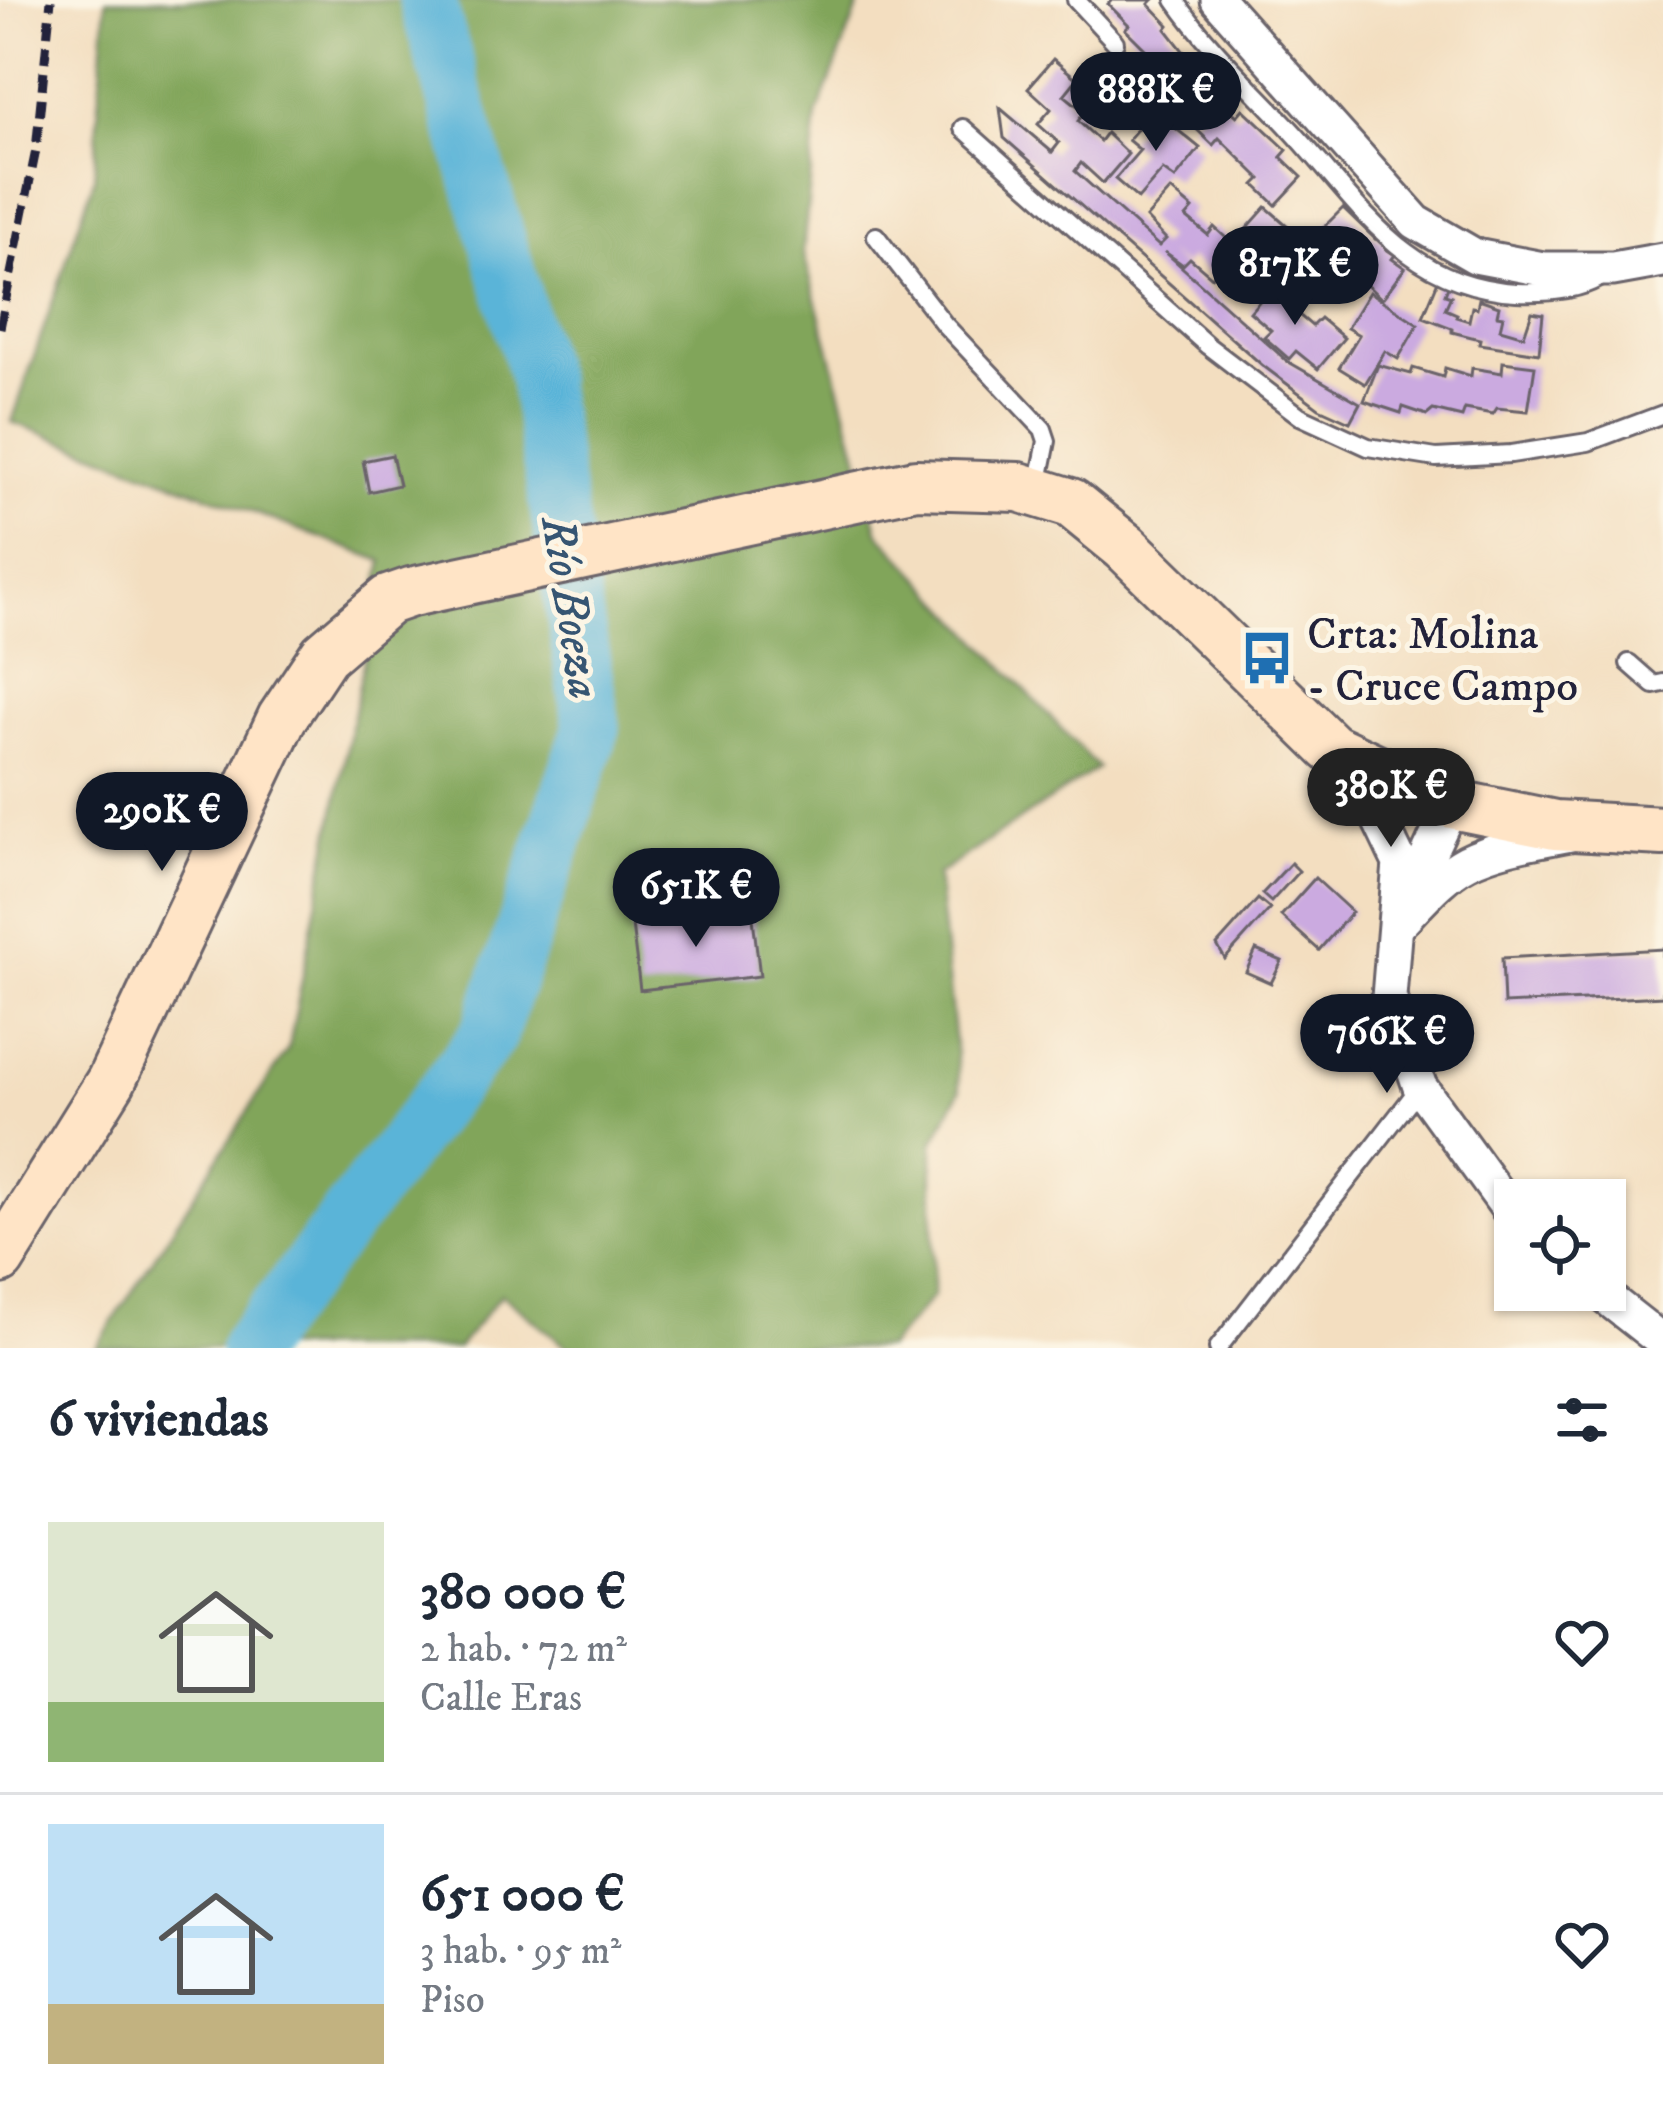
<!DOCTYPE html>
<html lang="es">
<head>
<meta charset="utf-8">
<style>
	:root { --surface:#fff; --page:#f2f2f3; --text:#1f2937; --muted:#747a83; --line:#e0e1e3; --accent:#111827 }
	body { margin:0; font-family:"IM FELL DW Pica",serif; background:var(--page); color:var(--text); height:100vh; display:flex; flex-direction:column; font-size:45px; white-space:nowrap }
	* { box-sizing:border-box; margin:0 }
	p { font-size:39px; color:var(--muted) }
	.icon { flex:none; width:66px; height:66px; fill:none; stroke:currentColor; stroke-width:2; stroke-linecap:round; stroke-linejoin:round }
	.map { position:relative; height:1348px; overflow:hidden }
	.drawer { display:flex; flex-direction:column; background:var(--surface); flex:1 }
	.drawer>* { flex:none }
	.controls { position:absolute; left:1494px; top:1179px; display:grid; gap:24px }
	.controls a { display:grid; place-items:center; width:132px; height:132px; border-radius:0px; background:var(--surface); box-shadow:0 3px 9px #0004; font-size:60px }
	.price { position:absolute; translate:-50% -102px; padding:0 27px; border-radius:42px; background:var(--accent); color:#fff; font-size:39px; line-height:78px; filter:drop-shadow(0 3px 6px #0008) }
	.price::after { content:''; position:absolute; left:50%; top:72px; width:36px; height:27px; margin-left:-18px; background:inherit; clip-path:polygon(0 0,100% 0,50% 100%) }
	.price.active { background:#222; color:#fff }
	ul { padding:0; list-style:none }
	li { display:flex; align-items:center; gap:36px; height:300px; padding:0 48px }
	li+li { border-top:3px solid var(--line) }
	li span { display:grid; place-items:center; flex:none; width:336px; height:240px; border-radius:0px; color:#555 }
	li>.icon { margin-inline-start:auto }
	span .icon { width:144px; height:144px; fill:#fffc; stroke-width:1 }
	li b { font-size:51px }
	h2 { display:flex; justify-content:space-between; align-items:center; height:144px; padding:0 48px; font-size:51px }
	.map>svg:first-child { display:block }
</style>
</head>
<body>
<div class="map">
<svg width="1663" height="1348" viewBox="0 0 1663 1348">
	<rect width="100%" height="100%" fill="#fcf5e5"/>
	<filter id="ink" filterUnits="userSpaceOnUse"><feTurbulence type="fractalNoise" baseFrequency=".00833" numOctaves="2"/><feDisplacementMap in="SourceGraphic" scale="24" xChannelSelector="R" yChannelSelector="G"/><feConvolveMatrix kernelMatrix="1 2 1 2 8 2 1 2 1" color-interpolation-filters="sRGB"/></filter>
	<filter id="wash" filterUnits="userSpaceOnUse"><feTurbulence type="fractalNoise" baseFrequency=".004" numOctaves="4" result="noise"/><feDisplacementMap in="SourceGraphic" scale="48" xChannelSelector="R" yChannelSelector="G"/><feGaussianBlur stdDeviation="2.7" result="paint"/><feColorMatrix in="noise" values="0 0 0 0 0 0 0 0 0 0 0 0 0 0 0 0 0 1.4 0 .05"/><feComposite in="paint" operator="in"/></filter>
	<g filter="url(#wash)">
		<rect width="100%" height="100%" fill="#f3dec0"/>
		<polygon fill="#81a55a" stroke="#52644a" stroke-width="3" points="106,0 861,0 817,115 803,251 879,533 1098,768 937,875 960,1091 933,1143 933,1296 887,1348 569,1348 501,1294 458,1348 96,1348 289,1047 383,561 12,422 94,179"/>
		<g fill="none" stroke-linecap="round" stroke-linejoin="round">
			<polyline stroke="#5ab4d8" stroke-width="57" points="248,1348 489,1034 592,727 538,379 427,0"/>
		</g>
		<g id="blocks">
			<g fill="#cbaae0">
				<polygon points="1112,0 1153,0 1149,4 1169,25 1166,29 1202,75 1181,100 1158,79 1163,74 1141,54 1146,50 1125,29 1129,25 1108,4"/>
				<polygon points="1053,59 1077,79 1064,95 1085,112 1078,121 1100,141 1106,133 1128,154 1103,183 1081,163 1075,171 1159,246 1166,239 1146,218 1171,190 1193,209 1186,217 1208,235 1214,227 1237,248 1212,277 1190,258 1183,265 1165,252 1287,361 1360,403 1350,422 1319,408 1262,365 1004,138 1000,108 1052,152 1059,143 1038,124 1051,109 1028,88"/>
				<polygon points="1215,96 1237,116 1243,109 1287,150 1281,157 1302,177 1276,205 1255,185 1261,179 1219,138 1213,145 1191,124"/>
				<polygon points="1153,110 1200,148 1175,179 1163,170 1138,199 1115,179 1140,150 1128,140"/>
				<polygon points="1266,207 1311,246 1286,276 1275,266 1250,295 1227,275 1252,246 1240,236"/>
				<polygon points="1343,208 1375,239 1377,236 1388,246 1386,249 1395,255 1392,259 1405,268 1382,299 1314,237"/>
				<polygon points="1277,281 1300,301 1293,310 1312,326 1320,318 1344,338 1318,369 1296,351 1289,359 1264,337 1271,330 1250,312"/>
				<polygon points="1438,281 1448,286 1445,294 1451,296 1445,309 1457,314 1456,317 1469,321 1472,307 1477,308 1479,299 1499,306 1497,315 1503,316 1500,329 1524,336 1532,312 1543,314 1539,353 1479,344 1480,339 1452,332 1452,328 1423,317"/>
				<polygon points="1369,292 1418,324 1398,359 1385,351 1365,384 1339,368 1359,335 1347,328"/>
				<polygon points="1503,362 1535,366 1528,411 1497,408 1493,414 1465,409 1462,417 1433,410 1427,415 1403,407 1401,413 1364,401 1378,365 1411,374 1413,368 1443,377 1445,368 1471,376 1472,368 1502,373"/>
				<polygon points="392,455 399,485 369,492 363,461"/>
				<polygon points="1291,863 1299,871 1271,902 1262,894"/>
				<polygon points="1315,878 1352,912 1319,950 1281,916"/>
				<polygon points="1258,899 1270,909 1225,959 1217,945"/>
				<polygon points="752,910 760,976 640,990 632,925"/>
				<polygon points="1663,949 1663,996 1504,1004 1502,958"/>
				<polygon points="1256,950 1282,961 1271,983 1246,972"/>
			</g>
		</g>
	</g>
	<g filter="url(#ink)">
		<use href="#blocks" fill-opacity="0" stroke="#6b646a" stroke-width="3"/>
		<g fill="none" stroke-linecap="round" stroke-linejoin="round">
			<defs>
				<g id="service">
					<polyline points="1076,0 1115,42"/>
					<path d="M 1175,0 C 1209,49 1251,87 1291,130 C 1359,203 1404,286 1516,292 C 1542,293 1574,292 1597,279"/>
					<polyline points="963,128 1208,346 1300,416 1368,447 1436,458 1511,454 1588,442 1663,414"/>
					<polyline points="876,236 944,324 1043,429 1047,441 1038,486"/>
					<polyline points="1629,663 1654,685 1663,683"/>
					<polyline points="1218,1348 1420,1087"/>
				</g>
				<g id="minor">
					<polyline points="1218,0 1416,222 1475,256 1543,269 1613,269 1663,260"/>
					<polyline points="1332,749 1375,811 1400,863 1389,997 1420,1087 1515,1218"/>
					<polyline points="1407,900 1452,804"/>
					<path d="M 1396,926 C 1418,904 1440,876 1467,862 C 1499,846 1536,841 1570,834"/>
					<polyline points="1597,1290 1663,1342"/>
				</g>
				<polyline id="secondary" points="0,1259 111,1081 282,718 324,655 388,600 411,592 916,484 1019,487 1071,503 1125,547 1331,748 1452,804 1555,825 1663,831"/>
			</defs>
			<use href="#service" stroke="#6b646a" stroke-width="22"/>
			<use href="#minor" stroke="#6b646a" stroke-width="39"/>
			<use href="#secondary" stroke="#6b646a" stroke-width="54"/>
			<use href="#service" stroke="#fff" stroke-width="16"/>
			<use href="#minor" stroke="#fff" stroke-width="33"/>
			<use href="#secondary" stroke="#ffe4c6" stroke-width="48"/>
			<polyline stroke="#22223b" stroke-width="9" stroke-dasharray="18 9" stroke-linecap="butt" points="0,328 36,150 51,0"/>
		</g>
	</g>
	<defs>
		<symbol id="bus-bare" viewBox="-9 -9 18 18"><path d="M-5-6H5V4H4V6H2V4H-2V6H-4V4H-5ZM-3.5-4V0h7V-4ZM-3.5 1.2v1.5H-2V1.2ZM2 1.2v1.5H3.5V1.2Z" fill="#1f6fb2" stroke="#fcf5e5" stroke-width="2.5" paint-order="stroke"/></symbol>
	</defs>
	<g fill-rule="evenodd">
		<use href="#bus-bare" x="1229" y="620" width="76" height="76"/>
	</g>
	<g text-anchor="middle" stroke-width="10" stroke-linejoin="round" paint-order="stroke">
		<g font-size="45" fill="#22223b" stroke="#fcf5e5" text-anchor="start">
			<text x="1307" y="648">Crta: Molina<tspan x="1307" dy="52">- Cruce Campo</tspan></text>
		</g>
		<g font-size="48" font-style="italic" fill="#365572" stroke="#fcf5e5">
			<text transform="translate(573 607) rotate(81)" y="17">Río Boeza</text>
		</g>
	</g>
</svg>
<div class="controls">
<a><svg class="icon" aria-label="locate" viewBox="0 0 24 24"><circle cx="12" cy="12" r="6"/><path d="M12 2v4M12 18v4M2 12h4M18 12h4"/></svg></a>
</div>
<b class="price" style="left:1156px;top:154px">888K €</b>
<b class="price" style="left:1295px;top:328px">817K €</b>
<b class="price active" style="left:1391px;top:850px">380K €</b>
<b class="price" style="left:162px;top:874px">290K €</b>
<b class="price" style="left:696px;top:950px">651K €</b>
<b class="price" style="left:1387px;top:1096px">766K €</b>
</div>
<section class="drawer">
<h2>6 viviendas<svg class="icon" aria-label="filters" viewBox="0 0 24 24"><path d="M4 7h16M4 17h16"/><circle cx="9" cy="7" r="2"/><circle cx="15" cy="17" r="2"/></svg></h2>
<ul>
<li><span style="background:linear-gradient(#dfe7d0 75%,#8fb573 0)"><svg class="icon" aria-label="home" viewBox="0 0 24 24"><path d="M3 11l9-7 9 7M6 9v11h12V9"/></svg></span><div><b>380 000 €</b><p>2 hab. · 72 m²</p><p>Calle Eras</p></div><svg class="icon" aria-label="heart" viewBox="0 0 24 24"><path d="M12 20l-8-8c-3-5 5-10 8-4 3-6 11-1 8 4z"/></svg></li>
<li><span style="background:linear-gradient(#bfe0f5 75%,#c2b280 0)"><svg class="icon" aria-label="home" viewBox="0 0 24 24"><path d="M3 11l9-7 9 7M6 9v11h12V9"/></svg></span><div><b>651 000 €</b><p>3 hab. · 95 m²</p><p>Piso</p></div><svg class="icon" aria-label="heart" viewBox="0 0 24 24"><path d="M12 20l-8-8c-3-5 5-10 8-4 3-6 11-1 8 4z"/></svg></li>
</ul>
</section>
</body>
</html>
